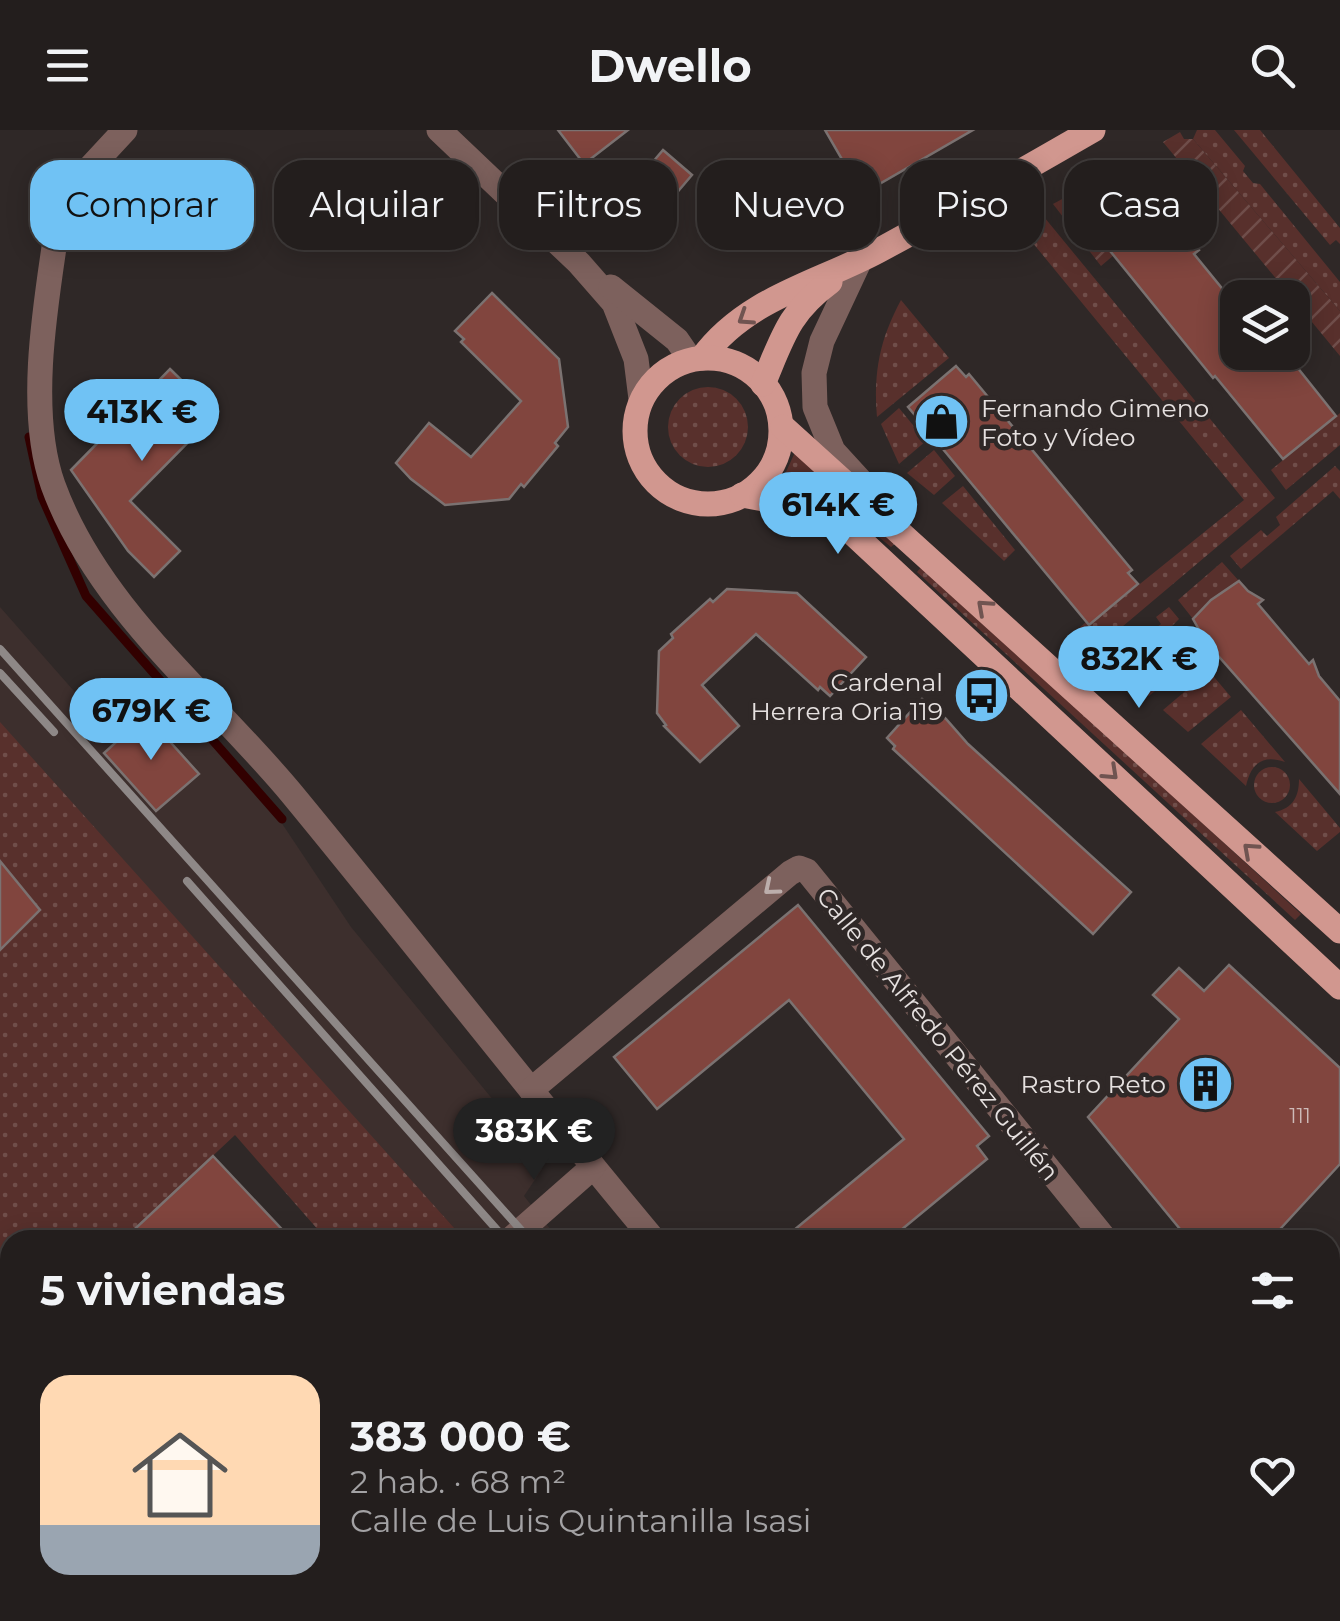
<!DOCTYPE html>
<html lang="es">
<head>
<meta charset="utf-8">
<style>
	:root { --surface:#231e1d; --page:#2f2b2a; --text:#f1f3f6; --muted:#a3a2a4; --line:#403c3b; --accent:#70c2f4 }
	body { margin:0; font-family:Montserrat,sans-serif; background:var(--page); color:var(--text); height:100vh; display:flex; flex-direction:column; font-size:38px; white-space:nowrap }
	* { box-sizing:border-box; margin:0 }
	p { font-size:32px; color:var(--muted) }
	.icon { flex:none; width:55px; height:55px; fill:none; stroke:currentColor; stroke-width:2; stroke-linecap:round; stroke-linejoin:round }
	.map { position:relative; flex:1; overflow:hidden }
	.sheet { position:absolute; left:0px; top:1100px; width:1340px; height:392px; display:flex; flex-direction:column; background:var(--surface); border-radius:30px 30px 0 0; box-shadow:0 5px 25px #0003,0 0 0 2px var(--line) }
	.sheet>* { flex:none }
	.top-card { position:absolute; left:30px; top:30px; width:1280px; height:90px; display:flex; gap:20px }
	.fabs { position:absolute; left:1220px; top:150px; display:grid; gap:20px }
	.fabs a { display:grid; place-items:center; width:90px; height:90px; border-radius:20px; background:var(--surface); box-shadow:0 5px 25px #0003,0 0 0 2px var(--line); font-size:50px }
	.price { position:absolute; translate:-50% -85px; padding:0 22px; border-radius:35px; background:var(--accent); color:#111; font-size:32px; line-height:65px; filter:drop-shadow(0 2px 5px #0008) }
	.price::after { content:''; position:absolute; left:50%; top:60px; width:30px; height:22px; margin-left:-15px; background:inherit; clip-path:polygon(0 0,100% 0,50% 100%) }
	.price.selected { background:#222; color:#fff }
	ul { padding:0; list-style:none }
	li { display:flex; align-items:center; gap:30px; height:250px; padding:0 40px }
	li span { display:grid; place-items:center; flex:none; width:280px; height:200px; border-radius:30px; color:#555 }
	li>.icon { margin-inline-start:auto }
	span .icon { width:120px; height:120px; fill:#fffc; stroke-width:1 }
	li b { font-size:42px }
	h2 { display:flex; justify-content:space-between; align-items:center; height:120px; padding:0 40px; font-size:42px }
	.chip { padding:0 35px; border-radius:30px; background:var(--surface); box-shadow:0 5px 25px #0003,0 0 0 2px var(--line); font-size:35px; line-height:90px }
	.chip.selected { background:var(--accent); color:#111 }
	header { display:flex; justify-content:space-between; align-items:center; height:130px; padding:0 40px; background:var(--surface); font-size:45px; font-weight:700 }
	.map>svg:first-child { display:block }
</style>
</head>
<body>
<header><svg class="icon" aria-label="menu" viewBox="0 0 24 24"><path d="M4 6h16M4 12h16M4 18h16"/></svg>Dwello<svg class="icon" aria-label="search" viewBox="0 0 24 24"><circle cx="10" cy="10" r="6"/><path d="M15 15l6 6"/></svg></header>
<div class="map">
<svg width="1340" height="1491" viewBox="0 0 1340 1491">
	<defs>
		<pattern id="industrial-furrows" width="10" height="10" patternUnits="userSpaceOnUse" patternTransform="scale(2.5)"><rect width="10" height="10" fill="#3d2f2d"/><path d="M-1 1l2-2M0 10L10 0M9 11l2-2" fill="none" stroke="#504341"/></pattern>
		<pattern id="grass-dots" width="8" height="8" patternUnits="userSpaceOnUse" patternTransform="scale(2.5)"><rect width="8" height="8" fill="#58302c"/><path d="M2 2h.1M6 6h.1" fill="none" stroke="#704e4a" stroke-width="1.8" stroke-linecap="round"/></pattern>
		<pattern id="garden-furrows" width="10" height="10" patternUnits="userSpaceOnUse" patternTransform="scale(2.5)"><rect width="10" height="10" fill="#58302c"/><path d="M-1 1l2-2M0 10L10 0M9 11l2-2" fill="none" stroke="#704e4a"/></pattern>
	</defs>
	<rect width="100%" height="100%" fill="#2f2827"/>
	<polygon fill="#3d2f2d" points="0,477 103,594 153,548 275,683 351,797 540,1027 542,1039 524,1066 559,1110 493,1110 489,1106 484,1110 465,1110 0,598"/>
	<polygon fill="url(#industrial-furrows)" points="100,1483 254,1483 259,1491 110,1491"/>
	<g fill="url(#grass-dots)">
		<polygon points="1197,0 1215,0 1245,36 1243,41 1253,53 1260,54 1340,152 1340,181 1193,9"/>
		<polygon points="1234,0 1260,0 1340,98 1340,114 1336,110 1330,115"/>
		<polygon points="1040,82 1275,368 1097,518 1077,500 1086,492 1089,495 1244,370 1018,95"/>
		<path d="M 901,170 L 949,228 L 877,287 C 873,242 880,209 901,170 Z"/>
		<circle cx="708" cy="297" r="40"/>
		<polygon points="899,278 926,311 899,334 881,294"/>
		<polygon points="1340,283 1340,315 1286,360 1271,340"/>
		<polygon points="796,320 898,411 891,417 830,367 781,353"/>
		<polygon points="934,320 955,346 934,365 907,343"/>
		<polygon points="1335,336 1340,341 1340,369 1333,361 1241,439 1230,426 1261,400 1267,406 1280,395 1276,387"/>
		<polygon points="963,356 1015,420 1004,431 942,373"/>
		<polygon points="1222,432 1239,451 1211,470 1193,489 1178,470"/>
		<polygon points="923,435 1301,784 1295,790 917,442"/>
		<polygon points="1169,477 1179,489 1172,496 1197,526 1149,566 1107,529 1142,499 1147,505 1161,494 1156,487"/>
		<polygon points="1209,541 1231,567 1188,602 1163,580"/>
		<path d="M 1241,580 L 1285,632 C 1262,624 1251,634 1246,656 L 1201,614 Z"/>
		<polygon points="0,592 465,1110 327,1110 235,1005 123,1110 10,1110 10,1216 0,1226 0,820 40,780 0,731"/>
		<circle cx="1272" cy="655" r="18"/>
		<path d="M 1299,649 L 1340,698 L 1340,702 L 1317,721 L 1275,682 C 1293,678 1299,667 1299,649 Z"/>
	</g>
	<g fill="url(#garden-furrows)">
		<polygon points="1180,2 1184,9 1193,9 1340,181 1340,226 1163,12"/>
		<polygon points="1088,55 1122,96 1103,110 1114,125 1101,136 1053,74"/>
	</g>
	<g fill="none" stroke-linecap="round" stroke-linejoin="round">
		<polyline stroke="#320000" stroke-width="9" points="29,307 42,367 86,466 282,689"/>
	</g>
	<g fill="#81453e" stroke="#7b7271" stroke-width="2.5">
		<polygon points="558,0 628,0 584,34"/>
		<polygon points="825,0 973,0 862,64"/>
		<polygon points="663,20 692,45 640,106 611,81"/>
		<polygon points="799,50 821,86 765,117 746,85"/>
		<polygon points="1156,67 1199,120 1194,124 1238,178 1238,222 1285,222 1336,286 1283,329 1215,246 1213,248 1102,111"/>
		<polygon points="492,163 559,229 568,297 555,313 558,316 524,357 521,354 509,369 445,375 411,349 396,333 429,293 471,327 521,271 461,212 464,209 455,201"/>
		<polygon points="956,236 966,247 969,244 1132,440 1128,443 1138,454 1089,495 908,277"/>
		<polygon points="170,239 216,284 130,371 180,421 154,447 128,421 71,340"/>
		<polygon points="1239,451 1248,461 1263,470 1258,474 1309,534 1313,530 1319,546 1340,571 1340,664 1206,512 1193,489 1211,470"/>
		<polygon points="727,459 797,463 866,527 830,566 820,557 818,560 756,504 702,555 739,596 700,632 664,596 666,595 657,583 659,521 673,508 671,504 710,469 713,472"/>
		<polygon points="922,569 946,589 968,614 1131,762 1093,804 893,619 895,616 887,608"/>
		<polygon points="146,585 199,644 156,681 104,623"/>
		<polygon points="0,731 40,780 0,820"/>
		<polygon points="798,775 989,1006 977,1016 987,1029 889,1110 782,1110 904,1009 789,870 657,979 614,927"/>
		<polygon points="1229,835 1340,938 1340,1034 1270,1110 1189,1110 1088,987 1179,889 1153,865 1179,838 1204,861"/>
		<polygon points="213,1026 292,1110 123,1110"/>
	</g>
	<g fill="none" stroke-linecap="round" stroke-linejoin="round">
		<g stroke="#7d615d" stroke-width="25">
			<path d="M 125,0 L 74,55 L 60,78 C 48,160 25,277 53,355 C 98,479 210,565 292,664 C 414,812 531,963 654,1110"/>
			<polyline points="439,0 579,133 614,173 636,229 641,269"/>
			<polyline points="860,130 822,211 814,243 815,277 833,321 887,380"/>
			<polyline points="611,157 677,210 690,229"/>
			<polyline points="531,960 790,743 799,738 807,741 1106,1110"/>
			<polyline points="510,1110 593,1037"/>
			<polyline points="1330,1379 1340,1391"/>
			<polyline points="0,1406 10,1415"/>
			<polyline points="83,1482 93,1491"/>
			<polyline points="137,1482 146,1491"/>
			<polyline points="266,1482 271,1491"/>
			<polyline points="964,1482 971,1491"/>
		</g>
		<g stroke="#d1978f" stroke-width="25">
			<path d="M 702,228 C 746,168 816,154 878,121 C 950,82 1022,41 1093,0"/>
			<circle cx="708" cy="301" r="73"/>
			<path d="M 763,254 C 783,207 788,183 830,152"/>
			<polyline points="783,297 1340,801"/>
			<polyline points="742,365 808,377 845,396 1340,857"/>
		</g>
		<polyline stroke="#f2aca3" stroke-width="30" points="0,1468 10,1478"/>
		<g stroke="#8e8887" stroke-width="8">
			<polyline points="0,519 530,1110"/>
			<polyline points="0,543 54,602"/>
			<polyline points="187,751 506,1110"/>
			<polyline points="839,1482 846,1491"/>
			<polyline points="861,1482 868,1491"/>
		</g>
	</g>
	<defs><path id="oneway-chevron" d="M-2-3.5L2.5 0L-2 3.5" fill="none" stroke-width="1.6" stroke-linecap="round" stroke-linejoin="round" transform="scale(2.5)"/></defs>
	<g stroke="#705451">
		<use href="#oneway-chevron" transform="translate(745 188) rotate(147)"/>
		<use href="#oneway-chevron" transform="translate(984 477) rotate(-138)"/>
		<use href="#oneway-chevron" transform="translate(1111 643) rotate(43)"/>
		<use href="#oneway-chevron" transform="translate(1250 720) rotate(-138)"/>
	</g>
	<use stroke="#bcaeac" href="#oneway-chevron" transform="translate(771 758) rotate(140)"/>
	<defs>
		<symbol id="shop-disc" viewBox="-11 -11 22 22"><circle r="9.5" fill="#70c2f4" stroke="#2f2827"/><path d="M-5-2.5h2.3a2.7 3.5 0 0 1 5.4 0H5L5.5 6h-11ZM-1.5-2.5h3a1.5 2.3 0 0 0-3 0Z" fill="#111"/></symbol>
		<symbol id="bus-disc" viewBox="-11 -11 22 22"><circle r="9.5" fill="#70c2f4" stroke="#2f2827"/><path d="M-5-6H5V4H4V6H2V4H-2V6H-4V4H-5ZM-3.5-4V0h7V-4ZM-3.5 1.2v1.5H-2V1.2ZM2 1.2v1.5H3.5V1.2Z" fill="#111"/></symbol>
		<symbol id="building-disc" viewBox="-11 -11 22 22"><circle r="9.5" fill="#70c2f4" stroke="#2f2827"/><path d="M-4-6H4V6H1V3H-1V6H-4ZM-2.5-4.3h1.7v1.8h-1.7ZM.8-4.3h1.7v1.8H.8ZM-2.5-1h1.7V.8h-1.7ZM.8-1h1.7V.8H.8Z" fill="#111"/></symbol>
	</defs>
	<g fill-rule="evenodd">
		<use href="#shop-disc" x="910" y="260" width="63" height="63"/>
		<use href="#bus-disc" x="950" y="534" width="63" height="63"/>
		<use href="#building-disc" x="1174" y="922" width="63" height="63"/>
	</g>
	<g text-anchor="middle" stroke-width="9" stroke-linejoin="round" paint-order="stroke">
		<g font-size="20" fill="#cdbab8">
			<text x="1300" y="993">111</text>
		</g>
		<g font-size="25" fill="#e6e1e0" stroke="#2f2827" text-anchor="end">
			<text x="981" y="287" text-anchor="start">Fernando Gimeno<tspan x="981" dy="29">Foto y Vídeo</tspan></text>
			<text x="943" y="561">Cardenal<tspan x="943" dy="29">Herrera Oria 119</tspan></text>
			<text x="1166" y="963">Rastro Reto</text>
		</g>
		<g font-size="25" fill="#e6e1e0" stroke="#2f2827">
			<text transform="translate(938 904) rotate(51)" y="9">Calle de Alfredo Pérez Guillén</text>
		</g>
	</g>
</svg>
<div class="fabs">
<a><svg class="icon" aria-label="layers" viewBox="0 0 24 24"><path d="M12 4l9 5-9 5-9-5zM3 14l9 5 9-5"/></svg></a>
</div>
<b class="price" style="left:142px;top:334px">413K €</b>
<b class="price" style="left:838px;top:427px">614K €</b>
<b class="price" style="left:1139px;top:581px">832K €</b>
<b class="price" style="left:151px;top:633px">679K €</b>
<b class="price selected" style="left:534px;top:1053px">383K €</b>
<div class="top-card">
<a class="chip selected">Comprar</a>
<a class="chip">Alquilar</a>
<a class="chip">Filtros</a>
<a class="chip">Nuevo</a>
<a class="chip">Piso</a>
<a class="chip">Casa</a>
</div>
<section class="sheet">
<h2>5 viviendas<svg class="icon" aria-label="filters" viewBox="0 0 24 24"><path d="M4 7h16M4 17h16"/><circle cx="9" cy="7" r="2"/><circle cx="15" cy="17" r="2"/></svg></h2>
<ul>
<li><span style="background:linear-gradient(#ffd9b3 75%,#9aa5b1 0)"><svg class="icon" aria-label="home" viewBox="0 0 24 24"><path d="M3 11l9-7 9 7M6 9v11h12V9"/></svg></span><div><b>383 000 €</b><p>2 hab. · 68 m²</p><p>Calle de Luis Quintanilla Isasi</p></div><svg class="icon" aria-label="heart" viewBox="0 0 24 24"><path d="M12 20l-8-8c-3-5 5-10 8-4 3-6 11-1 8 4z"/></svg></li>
</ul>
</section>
</div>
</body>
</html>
